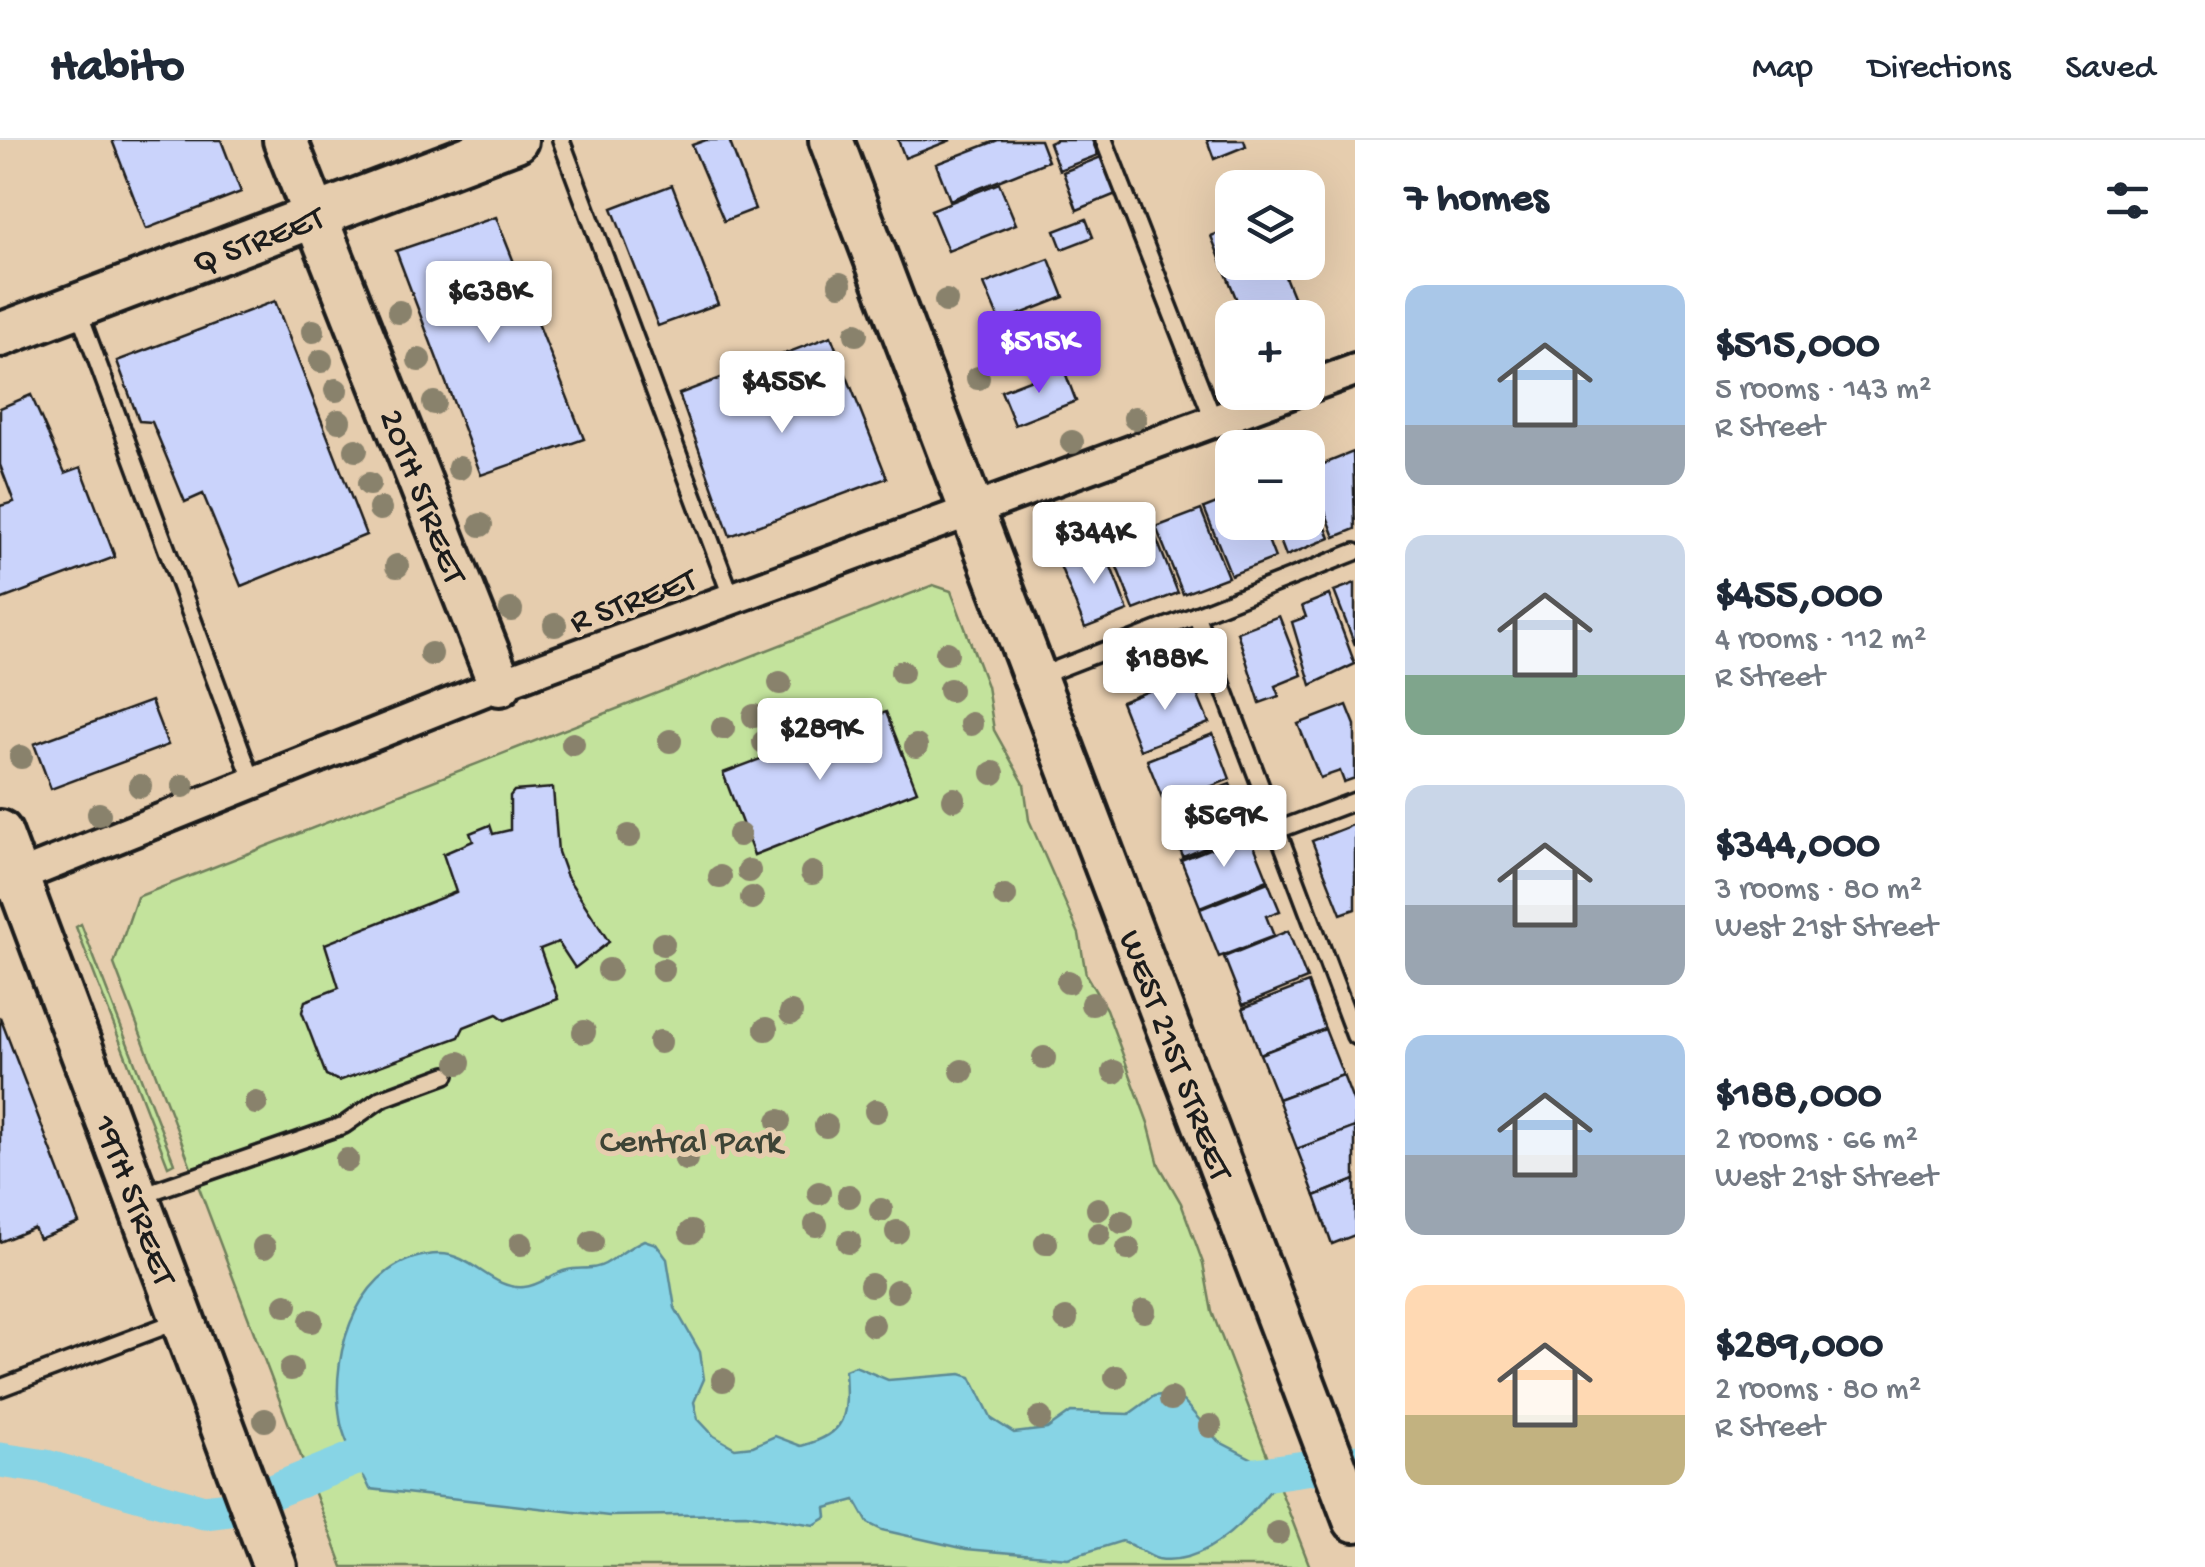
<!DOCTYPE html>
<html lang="en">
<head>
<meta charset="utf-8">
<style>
	:root { --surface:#fff; --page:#f6f6f7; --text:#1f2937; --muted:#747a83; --line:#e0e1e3; --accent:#7c3aed }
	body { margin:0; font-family:"Gochi Hand",sans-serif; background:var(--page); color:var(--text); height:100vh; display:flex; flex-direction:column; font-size:38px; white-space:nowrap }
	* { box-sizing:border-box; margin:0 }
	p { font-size:32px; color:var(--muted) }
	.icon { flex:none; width:55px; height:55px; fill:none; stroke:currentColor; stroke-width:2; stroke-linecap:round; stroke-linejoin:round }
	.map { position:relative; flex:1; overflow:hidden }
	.panel { display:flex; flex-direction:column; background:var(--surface); width:850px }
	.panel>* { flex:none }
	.buttons { position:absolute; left:1215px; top:30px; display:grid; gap:20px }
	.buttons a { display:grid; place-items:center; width:110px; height:110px; border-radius:20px; background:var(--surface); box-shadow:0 10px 40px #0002; font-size:50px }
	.price { position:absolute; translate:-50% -85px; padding:0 22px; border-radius:10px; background:#fff; color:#222; font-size:32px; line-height:65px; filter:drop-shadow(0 2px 5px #0008) }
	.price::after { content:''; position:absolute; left:50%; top:60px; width:30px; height:22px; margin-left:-15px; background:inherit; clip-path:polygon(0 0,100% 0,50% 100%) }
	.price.active { background:var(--accent); color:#fff }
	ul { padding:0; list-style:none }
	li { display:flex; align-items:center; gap:30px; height:250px; padding:0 50px }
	li span { display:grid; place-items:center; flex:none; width:280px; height:200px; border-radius:20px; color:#555 }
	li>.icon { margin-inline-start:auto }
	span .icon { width:120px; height:120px; fill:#fffc; stroke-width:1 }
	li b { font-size:42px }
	h2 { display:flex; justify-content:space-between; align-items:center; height:120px; padding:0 50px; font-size:42px }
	header { display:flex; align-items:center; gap:60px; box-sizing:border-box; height:140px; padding:0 50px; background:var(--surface); border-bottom:2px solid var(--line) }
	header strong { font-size:48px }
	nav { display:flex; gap:55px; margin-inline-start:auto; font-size:35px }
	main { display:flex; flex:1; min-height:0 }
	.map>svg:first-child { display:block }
</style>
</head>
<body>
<header>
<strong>Habito</strong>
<nav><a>Map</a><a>Directions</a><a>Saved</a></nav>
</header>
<main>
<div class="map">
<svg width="1355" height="1427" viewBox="0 0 1355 1427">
	<rect width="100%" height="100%" fill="#e6cdae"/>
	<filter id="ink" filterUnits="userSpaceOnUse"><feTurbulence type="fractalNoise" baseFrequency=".01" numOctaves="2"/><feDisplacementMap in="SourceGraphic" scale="20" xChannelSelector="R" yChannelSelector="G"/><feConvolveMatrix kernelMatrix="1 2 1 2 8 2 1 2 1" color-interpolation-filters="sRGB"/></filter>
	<g filter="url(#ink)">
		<g fill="#c3e39c" stroke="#70805c" stroke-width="2.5">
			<polygon points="933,445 951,451 987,546 994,590 1024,644 1029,680 1079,794 1086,835 1106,869 1148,983 1159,1025 1181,1063 1203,1123 1212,1172 1310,1427 343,1427 114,824 137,757"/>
			<polygon points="81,784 174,1023 168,1026 76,787"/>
		</g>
		<path fill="#87d4e5" stroke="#5c8a95" stroke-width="2.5" d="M 644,1100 L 656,1104 L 667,1119 L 675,1168 L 700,1212 L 704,1239 L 694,1262 L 698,1279 L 714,1296 L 735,1308 L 753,1306 L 775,1296 L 801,1306 C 850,1293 847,1273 845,1230 L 855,1226 L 888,1240 L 961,1234 L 971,1237 L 992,1279 L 1014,1293 L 1047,1289 L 1071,1272 L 1129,1274 L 1154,1256 L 1168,1254 L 1183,1261 L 1218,1301 L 1270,1328 L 1276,1343 C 1251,1376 1206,1427 1158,1419 C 1147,1416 1134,1405 1122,1401 L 1068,1418 L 966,1409 L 882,1390 L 868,1383 L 855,1360 L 826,1368 L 827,1377 L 814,1385 L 746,1374 L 609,1376 L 370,1349 C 360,1327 343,1301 340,1278 C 329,1212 359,1115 440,1114 C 472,1114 492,1150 524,1147 C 540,1146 552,1133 567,1130 C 579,1127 593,1131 605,1124 C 619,1116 628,1107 644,1100 Z"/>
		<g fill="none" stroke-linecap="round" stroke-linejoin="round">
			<g stroke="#87d4e5" stroke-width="35">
				<polyline points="0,1320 46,1327 204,1372 229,1369 356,1318 402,1318"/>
				<polyline points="1227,1339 1355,1321"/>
			</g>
		</g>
		<g fill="#cad3fb" stroke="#1c1c1c" stroke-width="2.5">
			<polygon points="112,0 221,0 241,52 146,89"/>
			<polygon points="706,0 729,0 755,69 724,81 692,5"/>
			<polygon points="898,0 951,0 905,18"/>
			<polygon points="998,0 1040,0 1048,21 950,60 936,24"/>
			<polygon points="1056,0 1092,0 1098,15 1059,30 1049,3"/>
			<polygon points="1207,0 1244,0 1246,6 1214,19"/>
			<polygon points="1101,17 1116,54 1077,70 1063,32"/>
			<polygon points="999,43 1016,84 948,111 931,70"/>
			<polygon points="672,45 718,164 658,186 612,68"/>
			<polygon points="496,77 584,299 481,335 396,111"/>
			<polygon points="1086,79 1093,97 1062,109 1055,91"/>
			<polygon points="1232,88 1232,122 1279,122 1301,176 1244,178 1211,96"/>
			<polygon points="1049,119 1064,157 1000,182 984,144"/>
			<polygon points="275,161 366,395 241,446 203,354 185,362 152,282 139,281 117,221"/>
			<polygon points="831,196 887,338 730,396 679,254"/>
			<polygon points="1063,227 1076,261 1015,285 1001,251"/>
			<polygon points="31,255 65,333 81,327 115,417 0,460 0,366 14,362 0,325 0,268"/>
			<polygon points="1353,312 1355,389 1335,397 1309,330"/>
			<polygon points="1308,340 1330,398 1286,416 1273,382 1308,382"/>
			<polygon points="1232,357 1232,382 1261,382 1275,418 1231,435 1204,368"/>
			<polygon points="1201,370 1228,437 1183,454 1156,387"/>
			<polygon points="1153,390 1178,453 1134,470 1109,407"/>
			<polygon points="1103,406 1128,471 1085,488 1059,423"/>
			<polygon points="1355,443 1355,505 1334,451"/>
			<polygon points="1329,455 1355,524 1311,545 1292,482 1306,477 1302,466"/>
			<polygon points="1279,476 1302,535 1275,546 1279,556 1260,563 1237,492"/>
			<polygon points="1189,535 1209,583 1140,610 1121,562"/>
			<polygon points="151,561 168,605 51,649 34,604"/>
			<polygon points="1347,565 1355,585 1355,638 1344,642 1340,631 1320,638 1298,584"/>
			<polygon points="886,572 917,651 754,715 723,633"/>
			<polygon points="1213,594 1230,639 1165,665 1147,620"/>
			<polygon points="1230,644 1242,672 1228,678 1235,696 1183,717 1164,669"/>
			<polygon points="553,648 558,712 567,737 609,802 575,828 558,802 540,809 558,859 505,880 497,874 464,887 459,897 339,941 326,935 302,872 305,861 339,848 325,804 456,752 443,714 473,701 470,693 490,685 493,694 510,690 510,656 514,651"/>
			<polygon points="1355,684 1355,769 1341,774 1312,701"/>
			<polygon points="1249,693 1268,740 1200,767 1181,720"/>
			<polygon points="1268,742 1280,771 1266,776 1274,796 1219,817 1200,769"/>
			<polygon points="1288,791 1307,839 1243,865 1224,817"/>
			<polygon points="1308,843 1325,889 1260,914 1243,868"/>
			<polygon points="0,877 79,1083 39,1099 34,1088 0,1102"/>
			<polygon points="1325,889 1343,935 1278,959 1260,914"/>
			<polygon points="1343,935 1355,966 1355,987 1297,1009 1278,959"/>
			<polygon points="1355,987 1355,1040 1315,1056 1297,1009"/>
			<polygon points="1355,1040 1355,1095 1332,1104 1315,1056"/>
		</g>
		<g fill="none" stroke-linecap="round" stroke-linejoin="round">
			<defs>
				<g id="lane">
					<polyline points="561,0 733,461"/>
					<polyline points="1104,0 1214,281"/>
					<polyline points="77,167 253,642"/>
					<polyline points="1196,475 1355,412"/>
					<polyline points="1037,537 1196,475 1355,896"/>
					<polyline points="1278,690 1355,661"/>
					<polyline points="139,1056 344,985 381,959 446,935"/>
					<polyline points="0,1248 178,1181"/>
				</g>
				<g id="street">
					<polyline points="1308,247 1355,230"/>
					<polyline points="0,744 500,544 1293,252"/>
				</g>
				<g id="secondary">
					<path id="s1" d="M 285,0 L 500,544"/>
					<path id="s2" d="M 831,0 L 1355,1380"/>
					<path id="s3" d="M 0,195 L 516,0"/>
					<path id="s4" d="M 0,692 L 275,1427"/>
				</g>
			</defs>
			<use href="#lane" stroke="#1c1c1c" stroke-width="22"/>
			<use href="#street" stroke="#1c1c1c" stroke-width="38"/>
			<use href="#secondary" stroke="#1c1c1c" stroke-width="50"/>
			<use href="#lane" stroke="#e6cdae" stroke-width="15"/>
			<use href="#street" stroke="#e6cdae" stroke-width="30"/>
			<use href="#secondary" stroke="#e6cdae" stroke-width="42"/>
		</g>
		<g fill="#89826c">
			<circle cx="840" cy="144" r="12"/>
			<circle cx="946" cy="161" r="12"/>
			<circle cx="399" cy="172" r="12"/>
			<circle cx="313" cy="191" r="12"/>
			<circle cx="856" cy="194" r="12"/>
			<circle cx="419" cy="220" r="12"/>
			<circle cx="321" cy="221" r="12"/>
			<circle cx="978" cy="238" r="12"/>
			<circle cx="336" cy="250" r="12"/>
			<circle cx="434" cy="263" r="12"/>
			<circle cx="1135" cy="278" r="12"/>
			<circle cx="339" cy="281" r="12"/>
			<circle cx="1072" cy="302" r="12"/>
			<circle cx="356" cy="310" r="12"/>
			<circle cx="459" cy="328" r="12"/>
			<circle cx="369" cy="344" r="12"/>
			<circle cx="380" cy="369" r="12"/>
			<circle cx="481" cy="385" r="12"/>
			<circle cx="397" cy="426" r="12"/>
			<circle cx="511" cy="470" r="12"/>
			<circle cx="555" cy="485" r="12"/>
			<circle cx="947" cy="513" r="12"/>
			<circle cx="431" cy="514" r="12"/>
			<circle cx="902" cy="532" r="12"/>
			<circle cx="780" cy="543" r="12"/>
			<circle cx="950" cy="550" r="12"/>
			<circle cx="754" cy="576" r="12"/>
			<circle cx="829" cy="583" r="12"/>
			<circle cx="971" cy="584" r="12"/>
			<circle cx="723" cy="588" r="12"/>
			<circle cx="670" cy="601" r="12"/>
			<circle cx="764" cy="602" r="12"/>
			<circle cx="573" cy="604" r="12"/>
			<circle cx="916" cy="606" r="12"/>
			<circle cx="21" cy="617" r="12"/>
			<circle cx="993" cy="633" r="12"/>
			<circle cx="140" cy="646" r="12"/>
			<circle cx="183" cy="646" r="12"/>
			<circle cx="954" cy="659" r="12"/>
			<circle cx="99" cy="674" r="12"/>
			<circle cx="739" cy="695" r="12"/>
			<circle cx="629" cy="696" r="12"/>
			<circle cx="749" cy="731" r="12"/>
			<circle cx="812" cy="733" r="12"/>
			<circle cx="720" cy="737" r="12"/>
			<circle cx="1005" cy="756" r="12"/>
			<circle cx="752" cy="758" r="12"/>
			<circle cx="663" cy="804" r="12"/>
			<circle cx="609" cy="830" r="12"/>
			<circle cx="663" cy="830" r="12"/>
			<circle cx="1068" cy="842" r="12"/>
			<circle cx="1092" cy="864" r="12"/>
			<circle cx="791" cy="873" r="12"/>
			<circle cx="766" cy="889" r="12"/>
			<circle cx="584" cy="892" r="12"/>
			<circle cx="660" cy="902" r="12"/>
			<circle cx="1044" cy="918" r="12"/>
			<circle cx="459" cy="923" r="12"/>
			<circle cx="962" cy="931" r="12"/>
			<circle cx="1114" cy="932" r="12"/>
			<circle cx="256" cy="963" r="12"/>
			<circle cx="876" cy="971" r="12"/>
			<circle cx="779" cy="981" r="12"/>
			<circle cx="826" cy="986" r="12"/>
			<circle cx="686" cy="1019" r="12"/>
			<circle cx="347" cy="1020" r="12"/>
			<circle cx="819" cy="1053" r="12"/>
			<circle cx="849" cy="1056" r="12"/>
			<circle cx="1098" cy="1069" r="12"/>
			<circle cx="881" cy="1070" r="12"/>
			<circle cx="1122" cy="1082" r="12"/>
			<circle cx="816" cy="1085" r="12"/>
			<circle cx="691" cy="1092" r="12"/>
			<circle cx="897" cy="1092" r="12"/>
			<circle cx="1099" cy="1094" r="12"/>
			<circle cx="592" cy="1102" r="12"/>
			<circle cx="849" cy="1102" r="12"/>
			<circle cx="1046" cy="1103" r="12"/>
			<circle cx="521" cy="1104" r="12"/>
			<circle cx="264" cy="1107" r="12"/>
			<circle cx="1128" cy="1109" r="12"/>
			<circle cx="871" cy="1145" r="12"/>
			<circle cx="897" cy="1151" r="12"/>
			<circle cx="286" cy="1165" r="12"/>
			<circle cx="1144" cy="1171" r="12"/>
			<circle cx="1066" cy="1179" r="12"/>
			<circle cx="311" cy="1181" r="12"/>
			<circle cx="873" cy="1185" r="12"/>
			<circle cx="291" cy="1229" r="12"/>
			<circle cx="1116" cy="1237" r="12"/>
			<circle cx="723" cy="1240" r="12"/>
			<circle cx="1171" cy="1259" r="12"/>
			<circle cx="1040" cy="1278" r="12"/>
			<circle cx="265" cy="1280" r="12"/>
			<circle cx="1210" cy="1286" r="12"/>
			<circle cx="1278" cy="1393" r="12"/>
		</g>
	</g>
	<g text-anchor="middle" stroke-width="10" stroke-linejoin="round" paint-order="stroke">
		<g font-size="35" fill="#1c1c1c" stroke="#e6cdae">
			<text dy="12" stroke="none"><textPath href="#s3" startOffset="275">Q STREET</textPath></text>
			<text dy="12" stroke="none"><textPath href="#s1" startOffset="382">20TH STREET</textPath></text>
			<text transform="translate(632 458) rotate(-20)" y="12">R STREET</text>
			<text dy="12" stroke="none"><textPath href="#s2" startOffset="978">WEST 21ST STREET</textPath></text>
			<text dy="12" stroke="none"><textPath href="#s4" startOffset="392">19TH STREET</textPath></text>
		</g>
		<g font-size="35" fill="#3d4436" stroke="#e6cdae">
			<text x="691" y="1011">Central Park</text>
		</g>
	</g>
</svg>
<div class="buttons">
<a><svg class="icon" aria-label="layers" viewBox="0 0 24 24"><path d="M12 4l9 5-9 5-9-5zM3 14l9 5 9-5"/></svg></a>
<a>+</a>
<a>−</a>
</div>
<b class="price" style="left:489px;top:206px">$638K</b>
<b class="price active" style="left:1039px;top:256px">$515K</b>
<b class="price" style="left:782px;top:296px">$455K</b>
<b class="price" style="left:1094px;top:447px">$344K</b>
<b class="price" style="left:1165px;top:573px">$188K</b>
<b class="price" style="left:820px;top:643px">$289K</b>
<b class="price" style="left:1224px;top:730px">$569K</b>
</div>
<section class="panel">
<h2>7 homes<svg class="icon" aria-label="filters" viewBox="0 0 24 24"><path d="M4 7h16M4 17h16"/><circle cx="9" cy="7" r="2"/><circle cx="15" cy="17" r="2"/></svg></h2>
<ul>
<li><span style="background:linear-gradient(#a9c7e8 70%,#9aa5b1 0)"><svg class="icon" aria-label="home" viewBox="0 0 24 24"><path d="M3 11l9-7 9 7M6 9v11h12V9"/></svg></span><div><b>$515,000</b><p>5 rooms · 143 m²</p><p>R Street</p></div></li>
<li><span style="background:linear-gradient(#c9d6e8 70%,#7fa58c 0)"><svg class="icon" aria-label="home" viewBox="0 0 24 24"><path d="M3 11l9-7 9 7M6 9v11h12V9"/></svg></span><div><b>$455,000</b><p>4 rooms · 112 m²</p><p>R Street</p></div></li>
<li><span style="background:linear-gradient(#c9d6e8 60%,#9aa5b1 0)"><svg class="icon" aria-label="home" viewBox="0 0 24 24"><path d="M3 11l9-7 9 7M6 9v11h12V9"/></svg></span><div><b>$344,000</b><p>3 rooms · 80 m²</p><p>West 21st Street</p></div></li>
<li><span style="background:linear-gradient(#a9c7e8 60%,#9aa5b1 0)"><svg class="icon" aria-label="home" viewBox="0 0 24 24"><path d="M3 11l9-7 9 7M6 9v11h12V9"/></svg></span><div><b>$188,000</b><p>2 rooms · 66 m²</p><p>West 21st Street</p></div></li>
<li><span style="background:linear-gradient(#ffd9b3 65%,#c2b280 0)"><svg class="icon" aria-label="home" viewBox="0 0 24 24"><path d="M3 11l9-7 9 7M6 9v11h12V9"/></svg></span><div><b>$289,000</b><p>2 rooms · 80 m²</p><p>R Street</p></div></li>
</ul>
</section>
</main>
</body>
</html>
